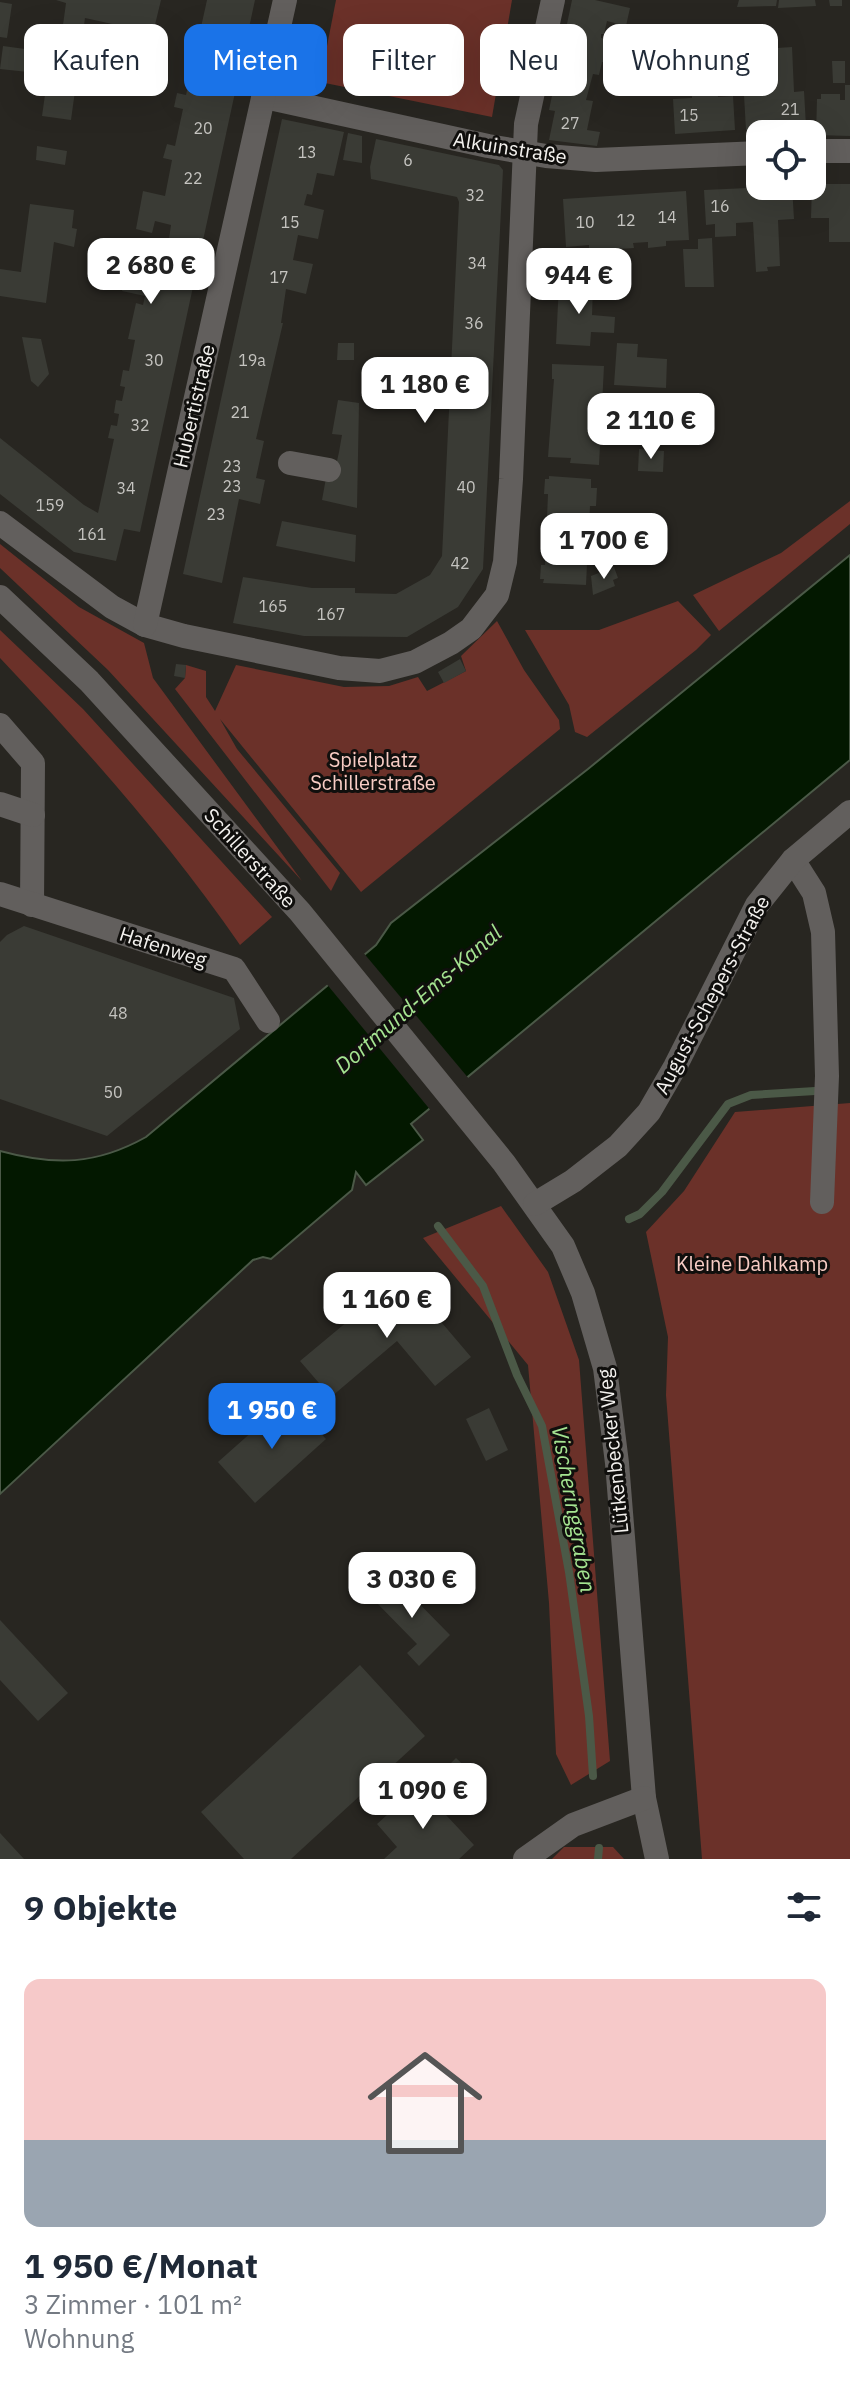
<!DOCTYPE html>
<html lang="de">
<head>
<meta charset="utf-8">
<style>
	:root { --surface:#fff; --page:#f6f6f7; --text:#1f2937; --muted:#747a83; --line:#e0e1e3; --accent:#1a73e8 }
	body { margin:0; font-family:"IBM Plex Sans",sans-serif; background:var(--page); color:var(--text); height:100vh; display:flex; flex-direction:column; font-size:30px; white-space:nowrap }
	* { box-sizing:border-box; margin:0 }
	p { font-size:26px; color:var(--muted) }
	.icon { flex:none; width:44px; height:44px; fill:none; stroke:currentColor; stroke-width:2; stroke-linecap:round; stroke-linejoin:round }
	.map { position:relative; height:1859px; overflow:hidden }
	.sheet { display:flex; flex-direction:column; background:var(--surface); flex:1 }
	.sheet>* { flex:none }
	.banner { position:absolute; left:24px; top:24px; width:802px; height:72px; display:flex; gap:16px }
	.buttons { position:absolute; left:746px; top:120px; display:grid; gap:16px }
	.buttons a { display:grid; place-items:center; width:80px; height:80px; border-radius:16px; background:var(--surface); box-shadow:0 8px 32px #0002; font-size:40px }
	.price { position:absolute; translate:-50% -68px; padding:0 18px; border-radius:16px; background:#fff; color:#222; font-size:26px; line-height:52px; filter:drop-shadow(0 2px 4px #0008) }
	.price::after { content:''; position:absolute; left:50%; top:48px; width:24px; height:18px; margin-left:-12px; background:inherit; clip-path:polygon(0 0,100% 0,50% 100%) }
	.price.current { background:var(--accent); color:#fff }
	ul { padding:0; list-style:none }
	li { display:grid; align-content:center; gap:16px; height:424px; padding:0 24px }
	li+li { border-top:2px solid var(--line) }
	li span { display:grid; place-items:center; height:248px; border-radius:16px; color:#555 }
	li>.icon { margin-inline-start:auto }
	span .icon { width:144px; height:144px; fill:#fffc; stroke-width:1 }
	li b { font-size:34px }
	h2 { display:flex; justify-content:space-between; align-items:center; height:96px; padding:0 24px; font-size:34px }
	.chip { padding:0 28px; border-radius:16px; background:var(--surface); box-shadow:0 8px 32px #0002; font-size:28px; line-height:72px }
	.chip.current { background:var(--accent); color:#fff }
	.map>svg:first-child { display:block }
</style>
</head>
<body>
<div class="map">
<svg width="850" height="1859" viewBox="0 0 850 1859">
	<rect width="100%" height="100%" fill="#282621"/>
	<g fill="#6b3129">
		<polygon points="336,0 512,0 492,117 320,82"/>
		<polygon points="850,501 850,524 719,631 693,595 781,553"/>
		<polygon points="0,544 79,607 144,643 153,678 302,881 108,670 0,568"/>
		<polygon points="678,601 711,635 696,650 587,737 575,732 569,705 525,630 599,630"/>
		<polygon points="497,621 524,670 559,720 560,729 361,892 220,719 237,749 340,873 331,891 175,689 185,678 186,665 206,671 206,697 215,711 236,665 344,687 389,686 418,677 427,691 466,671 461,656"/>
		<path d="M 0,630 L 83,709 L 272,917 L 240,945 C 169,842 86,749 0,658 Z"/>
		<polygon points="850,1103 850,1859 702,1859 666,1395 668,1337 646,1232 684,1191 735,1112"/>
		<polygon points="501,1206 548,1272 579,1360 610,1761 571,1785 556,1754 549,1603 528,1365 423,1238"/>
		<polygon points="564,1847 613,1847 624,1859 552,1859"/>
	</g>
	<path fill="#031800" stroke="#4b5947" stroke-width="2" d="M 850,555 L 850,760 L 411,1124 L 423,1140 L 366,1185 L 356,1172 L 352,1190 L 271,1259 L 263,1257 L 253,1260 L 0,1494 L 0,1151 C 55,1166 96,1165 146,1137 L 376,945 L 391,923 L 588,769 Z"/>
	<polygon fill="#282621" points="362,951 470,1080 432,1112 325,982"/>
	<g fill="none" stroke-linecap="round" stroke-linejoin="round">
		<g stroke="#4b5947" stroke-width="8">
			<polyline points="629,1219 640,1214 662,1192 728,1104 751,1095 815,1091"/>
			<polyline points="438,1226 483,1286 517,1375 542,1426 569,1572 589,1716 593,1776"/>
			<polyline points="598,1859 599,1848"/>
		</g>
	</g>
	<g fill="#3a3b35">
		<polygon points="56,0 161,0 153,33 85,18 71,120 42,116 51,52 59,54 66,3"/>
		<polygon points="207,0 255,0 140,532 124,529 116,561 74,552 0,494 0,438 84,505 98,513 114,439 108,438 111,425 117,426 119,414 114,413 116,400 122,401 125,387 120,386 123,370 129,371 135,340 128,339 136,303 143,305 145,296 122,291 132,247 151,253 147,269 169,274 171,266 166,260 171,225 155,221 152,233 136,229 143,191 165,196 172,160 163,158 167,144 175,146 183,109 174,107 177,93 186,95"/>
		<polygon points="572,0 595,0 630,8 626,26 607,21 604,34 601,34 601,38 609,40 607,47 615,49 612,64 602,62 599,75 593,74 586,100 593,101 587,130 600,132 597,146 549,140 555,111 549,110"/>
		<polygon points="739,0 777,0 776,6 737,7"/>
		<polygon points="779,0 815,0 816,6 778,8"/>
		<polygon points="829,0 842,0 842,6 830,6"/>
		<polygon points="0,2 12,4 7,38 0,37"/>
		<polygon points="734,30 737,78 725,78 722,31"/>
		<polygon points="659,34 673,37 671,47 657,44"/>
		<polygon points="3,46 40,51 37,73 0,69"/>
		<polygon points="711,46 712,67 716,66 718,97 733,96 735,130 675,134 673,99 692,98 690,69 702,68 700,47"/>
		<polygon points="792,47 794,92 804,91 806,126 746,130 744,95 763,94 762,89 756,89 755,65 761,65 760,49"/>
		<polygon points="832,61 845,61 845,83 833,83"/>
		<polygon points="845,85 850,85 850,136 816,135 817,99 821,99 821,94 840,94 840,100 845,100"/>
		<polygon points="282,119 344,132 334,176 317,173 312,195 307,194 304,205 324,210 318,239 298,235 293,260 313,264 306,294 286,289 281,323 283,323 256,439 264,441 256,478 265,480 260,504 239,499 222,583 183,574"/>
		<polygon points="348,133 362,136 362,163 343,160"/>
		<polygon points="376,139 499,165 503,170 483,569 458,607 407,637 304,636 233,623 243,577 312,588 355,588 355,593 396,594 430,575 442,556 459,202 457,197 371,179 370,167"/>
		<polygon points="37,146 67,151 65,165 36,160"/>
		<polygon points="812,184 850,184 850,242 829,242 829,218 811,218"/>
		<polygon points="792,186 794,219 778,220 780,266 767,267 768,271 756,272 753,222 736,223 736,236 715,237 715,224 706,225 704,190"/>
		<polygon points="686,191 689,240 666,241 666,246 648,248 648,242 633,243 634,248 589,251 589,245 566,247 563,199"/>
		<polygon points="30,204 74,210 72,228 77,229 74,247 54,242 46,303 0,296 0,269 21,272"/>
		<polygon points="712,238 714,287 685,287 683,249 698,249 698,239"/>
		<polygon points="559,284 593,286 592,315 615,317 614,333 591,332 590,346 556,344"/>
		<polygon points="22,337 41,339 49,374 38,387 31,381"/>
		<polygon points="338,343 354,343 354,360 337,360"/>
		<polygon points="617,343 638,344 637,357 667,359 666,388 614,385"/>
		<polygon points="552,364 604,366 599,465 570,463 571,458 548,457 554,379 552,379"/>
		<polygon points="338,400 359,403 357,508 322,500 326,478 333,479 339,452 342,435 332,434"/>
		<polygon points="639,449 664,451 663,472 638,471"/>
		<polygon points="549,476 591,479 591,488 597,488 596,506 590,506 589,529 595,529 594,544 588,543 586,585 543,583 544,579 540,579 541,565 545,565 548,494 544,494 545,479 549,479"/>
		<polygon points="282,521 356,535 355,562 276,546"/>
		<polygon points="614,567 618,578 613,580 615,586 593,595 591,576"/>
		<polygon points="460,659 466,671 444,683 438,672"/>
		<polygon points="176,664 186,665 185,678 174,676"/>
		<polygon points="24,926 234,998 240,1029 107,1136 0,1099 0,942 7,935"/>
		<polygon points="402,1276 471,1357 435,1386 397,1341 331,1397 300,1361"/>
		<polygon points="289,1399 326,1439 255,1503 218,1462"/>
		<polygon points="489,1408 508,1450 486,1461 466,1419"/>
		<polygon points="394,1578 450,1635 419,1666 407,1653 417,1644 373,1599"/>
		<polygon points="0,1620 68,1693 38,1721 0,1680"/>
		<polygon points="360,1665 425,1736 291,1859 244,1859 201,1812"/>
		<polygon points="456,1758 476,1777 454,1801 433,1781"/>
		<polygon points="419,1786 474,1845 459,1859 384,1859 397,1847 377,1824"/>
		<polygon points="0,1833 24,1859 0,1859"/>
	</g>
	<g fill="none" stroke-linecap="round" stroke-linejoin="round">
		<g stroke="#625f5d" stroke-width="24">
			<polyline points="265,97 488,146 546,156 596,160 760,153"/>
			<polyline points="812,151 850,151"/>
			<polyline points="290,463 329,470"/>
			<polyline points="0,523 112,607 145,625 184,636 339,668 380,671 415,662 451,643 471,629 497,595 505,562 511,479 526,124 553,0"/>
			<polyline points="0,597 89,681 300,912 504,1163 563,1246 583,1293 605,1368 617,1463 644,1798 657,1859"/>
			<polyline points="145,625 285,0"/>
			<polyline points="0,725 33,763 32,905"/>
			<polyline points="0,804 33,815"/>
			<polyline points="793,860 814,893 823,932 827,1076 822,1202"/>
			<polyline points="0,894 234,969 268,1021"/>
			<polyline points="535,1204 573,1181 618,1146 649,1112 675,1067 757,905 793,860 850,812"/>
			<polyline points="525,1859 573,1825 644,1798"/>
		</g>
	</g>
	<g text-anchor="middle" stroke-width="6" stroke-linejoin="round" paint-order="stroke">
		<g font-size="16" fill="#c5c4c0">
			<text x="790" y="115">21</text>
			<text x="689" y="121">15</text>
			<text x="570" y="129">27</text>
			<text x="203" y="134">20</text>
			<text x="307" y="158">13</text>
			<text x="408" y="166">6</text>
			<text x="193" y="184">22</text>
			<text x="475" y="201">32</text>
			<text x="720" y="212">16</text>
			<text x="667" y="223">14</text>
			<text x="626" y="226">12</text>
			<text x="290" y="228">15</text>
			<text x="585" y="228">10</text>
			<text x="477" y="269">34</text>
			<text x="279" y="283">17</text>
			<text x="474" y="329">36</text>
			<text x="154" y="366">30</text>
			<text x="252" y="366">19a</text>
			<text x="240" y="418">21</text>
			<text x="140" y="431">32</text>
			<text x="232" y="472">23</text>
			<text x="232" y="492">23</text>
			<text x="466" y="493">40</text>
			<text x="126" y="494">34</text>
			<text x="50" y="511">159</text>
			<text x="216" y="520">23</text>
			<text x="92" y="540">161</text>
			<text x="460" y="569">42</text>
			<text x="273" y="612">165</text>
			<text x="331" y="620">167</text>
			<text x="118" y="1019">48</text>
			<text x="113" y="1098">50</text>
		</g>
		<g font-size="20" fill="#f3f1ee" stroke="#100f0d">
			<text transform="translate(510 148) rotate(9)" y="7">Alkuinstraße</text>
			<text transform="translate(194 406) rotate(-77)" y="7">Hubertistraße</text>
			<text transform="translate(250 858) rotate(48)" y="7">Schillerstraße</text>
			<text transform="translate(163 947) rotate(18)" y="7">Hafenweg</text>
			<text transform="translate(712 995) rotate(-62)" y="7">August-Schepers-Straße</text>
			<text transform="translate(613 1451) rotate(-96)" y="7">Lütkenbecker Weg</text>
		</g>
		<g font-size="20" fill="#f9cdc5" stroke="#100f0d">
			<text x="373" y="767">Spielplatz<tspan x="373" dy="23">Schillerstraße</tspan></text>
			<text x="752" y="1271">Kleine Dahlkamp</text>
		</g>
		<g font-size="22" font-style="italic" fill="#a5e491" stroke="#100f0d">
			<text transform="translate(418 999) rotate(-41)" y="8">Dortmund-Ems-Kanal</text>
			<text transform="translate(574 1509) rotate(80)" y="8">Vischeringgraben</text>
		</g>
	</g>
</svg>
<div class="buttons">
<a><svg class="icon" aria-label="locate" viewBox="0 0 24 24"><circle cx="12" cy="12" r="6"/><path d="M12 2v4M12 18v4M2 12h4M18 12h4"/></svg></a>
</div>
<b class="price" style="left:151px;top:306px">2 680 €</b>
<b class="price" style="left:579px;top:316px">944 €</b>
<b class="price" style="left:425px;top:425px">1 180 €</b>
<b class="price" style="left:651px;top:461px">2 110 €</b>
<b class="price" style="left:604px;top:581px">1 700 €</b>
<b class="price" style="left:387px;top:1340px">1 160 €</b>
<b class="price current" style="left:272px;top:1451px">1 950 €</b>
<b class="price" style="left:412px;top:1620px">3 030 €</b>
<b class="price" style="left:423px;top:1831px">1 090 €</b>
<div class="banner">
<a class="chip">Kaufen</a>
<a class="chip current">Mieten</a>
<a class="chip">Filter</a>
<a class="chip">Neu</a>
<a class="chip">Wohnung</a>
</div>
</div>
<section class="sheet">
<h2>9 Objekte<svg class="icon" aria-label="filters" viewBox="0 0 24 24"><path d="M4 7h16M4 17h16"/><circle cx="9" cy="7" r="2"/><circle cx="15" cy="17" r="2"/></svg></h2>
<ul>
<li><span style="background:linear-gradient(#f6c9c9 65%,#9aa5b1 0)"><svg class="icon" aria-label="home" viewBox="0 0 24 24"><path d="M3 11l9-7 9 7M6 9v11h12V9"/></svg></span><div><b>1 950 €/Monat</b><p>3 Zimmer · 101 m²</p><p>Wohnung</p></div></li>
</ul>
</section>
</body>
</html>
